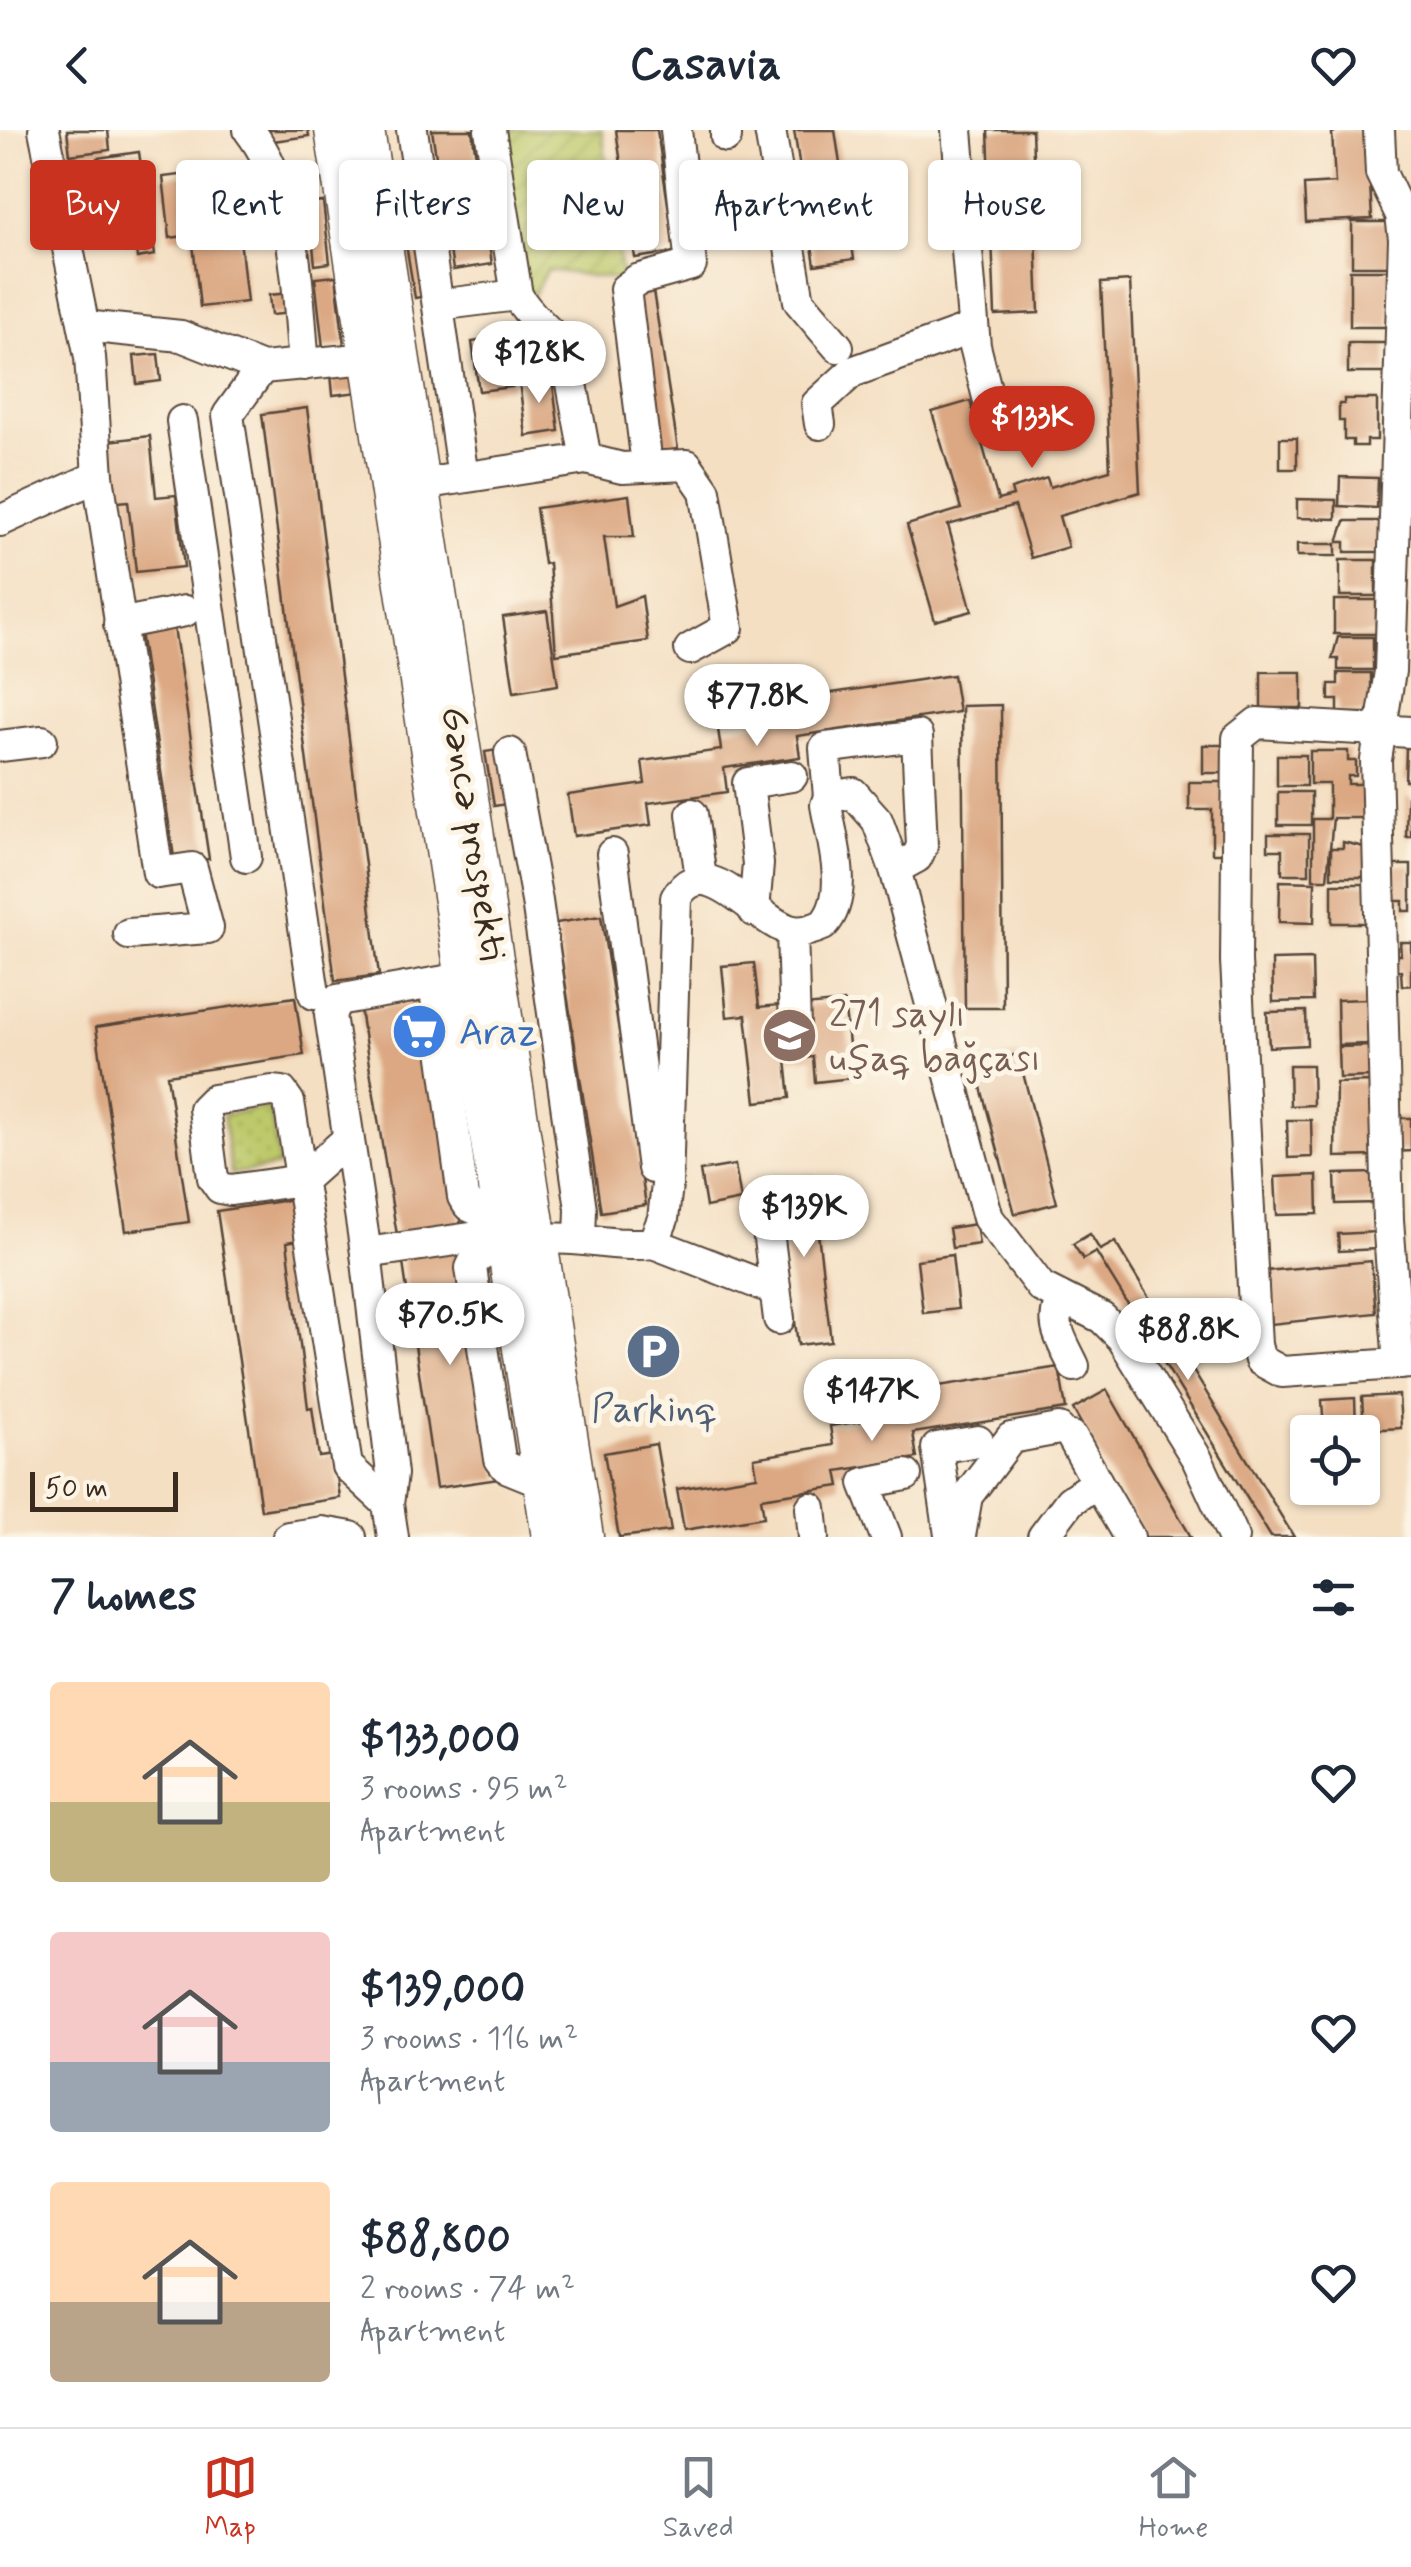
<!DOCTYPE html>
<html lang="en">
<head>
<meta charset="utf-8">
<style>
	:root { --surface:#fff; --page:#f6f6f7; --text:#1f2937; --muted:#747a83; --line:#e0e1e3; --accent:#c8321e }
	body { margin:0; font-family:Mynerve,sans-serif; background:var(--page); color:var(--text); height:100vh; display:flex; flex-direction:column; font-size:38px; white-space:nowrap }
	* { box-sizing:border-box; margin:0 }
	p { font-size:32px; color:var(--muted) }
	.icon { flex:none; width:55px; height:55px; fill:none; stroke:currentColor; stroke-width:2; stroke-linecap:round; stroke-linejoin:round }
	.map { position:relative; height:1407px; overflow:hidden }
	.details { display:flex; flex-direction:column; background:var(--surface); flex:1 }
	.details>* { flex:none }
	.banner { position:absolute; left:30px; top:30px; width:1352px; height:90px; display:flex; gap:20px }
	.buttons { position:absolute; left:1290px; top:1285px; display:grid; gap:20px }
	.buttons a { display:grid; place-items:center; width:90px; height:90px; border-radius:10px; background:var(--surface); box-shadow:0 2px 8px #0004; font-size:50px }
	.scale { position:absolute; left:30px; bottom:25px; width:148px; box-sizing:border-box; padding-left:10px; border:5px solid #3b2a1e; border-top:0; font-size:28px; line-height:35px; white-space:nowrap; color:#3b2a1e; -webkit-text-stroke:8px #fcf5e5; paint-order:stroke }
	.price { position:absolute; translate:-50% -85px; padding:0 22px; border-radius:35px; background:#fff; color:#222; font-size:32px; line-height:65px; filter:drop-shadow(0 2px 5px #0008) }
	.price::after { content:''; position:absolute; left:50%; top:60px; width:30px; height:22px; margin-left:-15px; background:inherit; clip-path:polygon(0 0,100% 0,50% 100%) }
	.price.selected { background:var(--accent); color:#fff }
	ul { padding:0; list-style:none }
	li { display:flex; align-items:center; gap:30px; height:250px; padding:0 50px }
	li span { display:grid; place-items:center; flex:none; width:280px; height:200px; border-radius:10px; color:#555 }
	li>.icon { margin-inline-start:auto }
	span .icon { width:120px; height:120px; fill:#fffc; stroke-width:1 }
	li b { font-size:42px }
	h2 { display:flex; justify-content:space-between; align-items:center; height:120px; padding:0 50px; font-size:42px }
	.tag { padding:0 35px; border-radius:10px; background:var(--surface); box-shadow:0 2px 8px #0004; font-size:35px; line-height:90px }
	.tag.selected { background:var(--accent); color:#fff }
	header { display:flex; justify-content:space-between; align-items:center; height:130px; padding:0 50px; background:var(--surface); font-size:45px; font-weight:800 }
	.tabs { display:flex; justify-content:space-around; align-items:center; height:140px; border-top:2px solid var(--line); background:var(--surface); font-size:28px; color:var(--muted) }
	.tabs a { display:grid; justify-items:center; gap:5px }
	.tabs .selected { color:var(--accent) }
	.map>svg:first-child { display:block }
</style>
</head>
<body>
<header><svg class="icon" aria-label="back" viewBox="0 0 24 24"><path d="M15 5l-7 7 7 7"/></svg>Casavia<svg class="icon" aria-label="heart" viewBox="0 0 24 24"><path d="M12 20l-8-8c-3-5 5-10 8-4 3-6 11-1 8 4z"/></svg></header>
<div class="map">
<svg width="1411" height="1407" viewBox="0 0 1411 1407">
	<defs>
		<pattern id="grass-dots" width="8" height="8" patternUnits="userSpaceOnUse" patternTransform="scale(2.5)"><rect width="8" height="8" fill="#bdc96a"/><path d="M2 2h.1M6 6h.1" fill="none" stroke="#a3ad5b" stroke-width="1.8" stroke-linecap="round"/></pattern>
		<pattern id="garden-furrows" width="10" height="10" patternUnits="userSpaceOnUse" patternTransform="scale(2.5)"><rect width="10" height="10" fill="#bdc96a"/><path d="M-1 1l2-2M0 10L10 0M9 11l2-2" fill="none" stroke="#a3ad5b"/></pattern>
	</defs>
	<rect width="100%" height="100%" fill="#fcf5e5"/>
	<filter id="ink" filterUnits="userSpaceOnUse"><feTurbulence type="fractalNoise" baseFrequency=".01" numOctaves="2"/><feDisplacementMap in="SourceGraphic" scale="20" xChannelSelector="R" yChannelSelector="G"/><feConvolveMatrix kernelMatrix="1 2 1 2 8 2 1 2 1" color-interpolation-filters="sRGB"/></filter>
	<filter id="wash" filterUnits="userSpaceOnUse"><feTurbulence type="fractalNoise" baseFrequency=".0048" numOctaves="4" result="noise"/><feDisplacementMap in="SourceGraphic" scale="40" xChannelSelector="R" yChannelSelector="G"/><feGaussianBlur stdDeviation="2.25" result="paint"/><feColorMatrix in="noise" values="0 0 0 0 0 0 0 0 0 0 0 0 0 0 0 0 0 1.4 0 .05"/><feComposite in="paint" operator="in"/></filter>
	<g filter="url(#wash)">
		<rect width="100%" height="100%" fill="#f4dfc3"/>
		<polygon fill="url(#grass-dots)" stroke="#7c7a44" stroke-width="2.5" points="270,977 279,1036 231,1044 223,985"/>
		<polygon fill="url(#garden-furrows)" stroke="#7c7a44" stroke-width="2.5" points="501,0 602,0 622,150 547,140 533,165 524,155"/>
		<g id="blocks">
			<g fill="#dba883">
				<polygon points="67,0 108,0 110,20 70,25"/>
				<polygon points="265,0 308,0 309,6 266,12"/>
				<polygon points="432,0 472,0 492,134 453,140"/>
				<polygon points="616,0 657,0 675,122 635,128"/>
				<polygon points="794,0 835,0 854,129 815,135"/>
				<polygon points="988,0 1032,0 1039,183 995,185"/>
				<polygon points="1339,0 1367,0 1372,89 1306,92 1304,55 1335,53 1332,3"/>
				<polygon points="139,22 144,57 72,67 70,50 100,46 97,28"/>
				<polygon points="213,41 220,102 239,100 247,172 200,177 192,105 170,108 163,47"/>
				<polygon points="415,58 432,165 415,168 397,61"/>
				<polygon points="323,72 330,133 315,135 312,106 295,108 291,76"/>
				<polygon points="150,89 155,125 137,128 132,92"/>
				<rect x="1352" y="92" width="37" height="44"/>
				<rect x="1350" y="140" width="40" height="57"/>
				<polygon points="336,146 344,215 323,218 315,148"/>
				<polygon points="1130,151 1140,362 1059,386 1068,417 1031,428 1015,376 948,395 972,481 935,491 907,395 961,379 932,282 970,271 998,370 1013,366 1011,359 1047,348 1050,357 1110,340 1101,153"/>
				<polygon points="653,161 678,319 658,322 634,164"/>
				<polygon points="291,163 293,183 271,185 269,165"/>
				<polygon points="506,207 512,257 479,261 472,212"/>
				<rect x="1348" y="213" width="38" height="30"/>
				<polygon points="158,224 161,251 137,254 134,226"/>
				<polygon points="357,242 359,262 333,265 331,244"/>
				<polygon points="552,247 559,301 526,306 519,251"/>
				<polygon points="1344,269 1377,269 1377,310 1367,310 1367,316 1353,316 1353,310 1344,310 1344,291 1339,291 1339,274 1344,274"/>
				<polygon points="307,278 379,845 335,851 262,284"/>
				<polygon points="150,306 156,367 176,365 184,437 136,442 128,371 106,373 100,312"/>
				<rect x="1280" y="308" width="17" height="31"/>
				<polygon points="1340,347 1378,348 1377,378 1339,376"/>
				<polygon points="629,365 634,407 604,407 614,476 642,466 648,511 556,524 549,433 544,434 536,378"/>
				<polygon points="1297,369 1336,370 1336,389 1297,388"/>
				<polygon points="1345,391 1380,391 1380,422 1345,422 1345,412 1338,412"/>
				<rect x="1297" y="414" width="39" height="12"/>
				<rect x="1340" y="430" width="36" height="36"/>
				<rect x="1334" y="470" width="42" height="34"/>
				<polygon points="547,481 558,555 514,562 503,487"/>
				<polygon points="174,497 209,729 175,734 140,502"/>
				<polygon points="1338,507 1373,507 1373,540 1338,540 1338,529 1332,529"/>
				<rect x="1261" y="542" width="41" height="36"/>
				<polygon points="1338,543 1371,543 1371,583 1338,583 1338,570 1329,570 1329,554 1338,554"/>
				<polygon points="953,545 959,582 797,606 800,627 724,638 727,662 648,673 651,695 574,706 568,665 645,654 642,631 721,620 718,599 794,589 791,569"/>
				<polygon points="1001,575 1003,878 965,878 962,576"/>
				<rect x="1203" y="615" width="25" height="28"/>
				<polygon points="1406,618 1411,618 1411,651 1405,651"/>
				<polygon points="504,619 512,673 494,676 485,622"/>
				<polygon points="1310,621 1348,621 1348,631 1356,631 1356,646 1348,646 1348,654 1369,654 1369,688 1333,688 1327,749 1313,749 1313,689 1329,689 1329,654 1310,654"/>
				<rect x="1277" y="625" width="29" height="31"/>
				<polygon points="1189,652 1230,652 1230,723 1212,723 1212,680 1189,680"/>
				<rect x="1278" y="662" width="33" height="33"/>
				<polygon points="1407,667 1411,667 1411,707 1406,707"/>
				<polygon points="1268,704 1309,704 1309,744 1282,744 1282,720 1268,720"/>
				<polygon points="1343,712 1368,718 1368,747 1331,747 1331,718 1343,718"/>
				<polygon points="1390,735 1411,735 1411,781 1403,781 1403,771 1390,771"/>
				<polygon points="1280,751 1315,752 1314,793 1279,792"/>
				<rect x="1332" y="754" width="36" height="39"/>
				<polygon points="601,786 646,1075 601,1082 556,793"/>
				<polygon points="1400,812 1411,812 1411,855 1402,856 1401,841 1395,841 1394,825 1401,825"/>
				<polygon points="1312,829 1313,871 1273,872 1272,830"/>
				<polygon points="754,833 759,877 779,875 784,916 808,913 804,876 844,872 853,948 815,952 813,927 786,930 790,968 756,972 746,885 727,887 722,836"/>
				<polygon points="295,867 304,925 167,945 189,1092 126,1101 96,897"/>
				<polygon points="1367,869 1369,914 1338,915 1337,870"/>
				<polygon points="427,871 462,1102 398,1111 360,880"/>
				<polygon points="1306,881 1307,915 1269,917 1267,882"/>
				<polygon points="1370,916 1371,947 1339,948 1338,917"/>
				<polygon points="1018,924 1057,1073 1015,1084 975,935"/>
				<polygon points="1289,935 1312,935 1313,975 1290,976"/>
				<polygon points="1372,952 1375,1026 1335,1027 1336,953"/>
				<polygon points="1394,988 1411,988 1411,1021 1395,1022"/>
				<polygon points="1287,990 1311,990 1312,1027 1288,1028"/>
				<polygon points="735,1035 741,1070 706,1077 700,1041"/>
				<polygon points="1376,1043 1377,1073 1336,1074 1335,1044"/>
				<polygon points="811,1045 831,1211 798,1215 777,1050"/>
				<polygon points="1317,1045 1318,1084 1277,1085 1275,1047"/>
				<polygon points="295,1069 302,1109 287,1112 308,1278 312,1277 319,1327 334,1325 340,1368 261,1380 217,1081"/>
				<polygon points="976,1094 979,1114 952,1118 949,1098"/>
				<polygon points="1376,1102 1377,1119 1339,1121 1338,1104"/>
				<polygon points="1090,1104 1100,1120 1115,1112 1294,1407 1271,1407 1096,1122 1083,1129 1073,1114"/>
				<polygon points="464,1118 499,1349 436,1358 402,1126"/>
				<polygon points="952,1125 958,1179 923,1183 917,1130"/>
				<polygon points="1371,1131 1376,1183 1271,1194 1266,1141"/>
				<polygon points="1059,1237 1066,1279 913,1303 917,1328 837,1341 840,1356 761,1368 764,1387 684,1400 677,1359 757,1346 754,1328 833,1315 830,1296 910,1283 907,1261"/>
				<polygon points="1107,1260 1191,1407 1145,1407 1073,1279"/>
				<polygon points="1399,1265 1401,1298 1364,1300 1362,1267"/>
				<polygon points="1355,1268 1356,1298 1324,1302 1322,1270"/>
				<polygon points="656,1314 671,1401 619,1407 604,1323"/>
			</g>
		</g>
	</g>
	<g filter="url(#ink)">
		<use href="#blocks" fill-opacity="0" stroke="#574537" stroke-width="2.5"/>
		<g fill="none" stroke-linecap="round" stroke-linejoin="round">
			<defs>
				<g id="minor">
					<polyline points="44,0 90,227 98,346 158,743 192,738 208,798 129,804"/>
					<path d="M 249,0 C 297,62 297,159 304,235"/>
					<polyline points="412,0 463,347"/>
					<path d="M 490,0 L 517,165 C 530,190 555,201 567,227 L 586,329"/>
					<polyline points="726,0 726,7"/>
					<polyline points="770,0 799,171 838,217"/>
					<polyline points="957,0 975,216 994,291"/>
					<polyline points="1379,0 1381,43 1401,85 1404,109 1390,541 1376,630 1388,1090 1399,1234"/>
					<polyline points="438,175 517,165"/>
					<polyline points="84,196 181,206 262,238 369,228"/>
					<polyline points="262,238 228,285 314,864"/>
					<polyline points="182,291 246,727"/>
					<polyline points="820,294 817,274 852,242 973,198"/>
					<polyline points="645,319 625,159 637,150 691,135 676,0"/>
					<polyline points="421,354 586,329 622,338 687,335 705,361 728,498 690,519"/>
					<polyline points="0,391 98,346"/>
					<polyline points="119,494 185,481"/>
					<polyline points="1411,602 1257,593 1238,608 1236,831 1256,1215 1260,1230 1282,1242 1411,1233"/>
					<polyline points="0,616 42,611"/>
					<polyline points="510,623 537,771 581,1079 580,1108"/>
					<polyline points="829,667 825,618 917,606 922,716 917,727 895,739"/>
					<polyline points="692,684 701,748"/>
					<polyline points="612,724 653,1038"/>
					<polyline points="754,781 758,734 748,653 792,646"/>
					<polyline points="792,801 795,898"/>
					<polyline points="434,853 463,1067 469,1076 503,1091"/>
					<polyline points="348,1009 302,1050 231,1060 220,1058 213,1048 204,979 213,970 272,961 282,962 289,972 347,1336 388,1374"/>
					<polyline points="765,1077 779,1189"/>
					<polyline points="506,1107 475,1130 471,1138 500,1329 506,1337 543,1352"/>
					<path d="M 537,1110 C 576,1104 614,1118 653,1113 L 663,1089 L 667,1055 L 676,768 C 706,716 756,793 793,801 C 803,803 814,799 823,795 C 851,765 832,712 826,675 L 829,667 L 853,663 L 877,690 L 895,739 L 988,1088 L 1041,1157 L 1102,1188 L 1122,1208 L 1197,1329 L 1233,1407"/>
					<polyline points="653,1113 775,1160"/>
					<polyline points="366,1123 505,1103"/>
					<path d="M 1062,1170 C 1048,1194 1063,1212 1074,1236"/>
					<polyline points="1072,1307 1097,1352"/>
					<polyline points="811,1378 814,1407"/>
					<polyline points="950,1405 937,1318 978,1311"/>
					<polyline points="960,1406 967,1366 1011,1308 1059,1299"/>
					<polyline points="288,1407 322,1402 351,1407"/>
					<polyline points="393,1407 388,1374 392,1344 366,1123 330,885 337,870 468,847"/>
					<polyline points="886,1407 865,1353 906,1345"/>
					<polyline points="1043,1407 1070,1371 1097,1352 1129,1407"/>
				</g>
				<g id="major">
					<polyline points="334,0 551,1407"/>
					<polyline points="365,0 584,1407"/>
				</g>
			</defs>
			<use href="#minor" stroke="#574537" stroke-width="34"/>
			<use href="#major" stroke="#574537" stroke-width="41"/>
			<use href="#minor" stroke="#fff" stroke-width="30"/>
			<use href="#major" stroke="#fff" stroke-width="38"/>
		</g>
	</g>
	<defs>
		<symbol id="supermarket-disc" viewBox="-11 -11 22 22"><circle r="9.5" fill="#3f7fe0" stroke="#fcf5e5"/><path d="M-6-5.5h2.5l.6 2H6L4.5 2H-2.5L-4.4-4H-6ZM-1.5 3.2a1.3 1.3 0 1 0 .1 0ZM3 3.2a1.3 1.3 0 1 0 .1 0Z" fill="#fff"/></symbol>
		<symbol id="school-disc" viewBox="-11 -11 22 22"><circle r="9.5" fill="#8d6e63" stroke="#fcf5e5"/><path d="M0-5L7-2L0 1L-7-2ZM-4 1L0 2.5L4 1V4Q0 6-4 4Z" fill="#fff"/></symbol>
		<symbol id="parking-disc" viewBox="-11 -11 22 22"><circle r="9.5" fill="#5c6f8a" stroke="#fcf5e5"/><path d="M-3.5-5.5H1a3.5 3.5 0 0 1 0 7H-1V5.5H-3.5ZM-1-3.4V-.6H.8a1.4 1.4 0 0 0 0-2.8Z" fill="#fff"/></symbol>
	</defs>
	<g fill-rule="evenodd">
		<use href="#supermarket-disc" x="388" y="870" width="63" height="63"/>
		<use href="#school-disc" x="758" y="874" width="63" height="63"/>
		<use href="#parking-disc" x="622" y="1190" width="63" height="63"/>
	</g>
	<g text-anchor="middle" stroke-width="10" stroke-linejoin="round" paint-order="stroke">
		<g font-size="38" fill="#3b2a1e" stroke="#fcf5e5">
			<text transform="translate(475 703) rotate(81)" y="13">Gəncə prospekti</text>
		</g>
		<g font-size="38" fill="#785e54" stroke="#fcf5e5" text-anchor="start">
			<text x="829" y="896">271 saylı<tspan x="829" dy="44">uşaq bağçası</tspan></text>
		</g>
		<g font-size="38" fill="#366cbe" stroke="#fcf5e5" text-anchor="start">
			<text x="459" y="914">Araz</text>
		</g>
		<g font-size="38" fill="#4e5e75" stroke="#fcf5e5">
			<text x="654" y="1291">Parkinq</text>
		</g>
	</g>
</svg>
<div class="buttons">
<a><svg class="icon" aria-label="locate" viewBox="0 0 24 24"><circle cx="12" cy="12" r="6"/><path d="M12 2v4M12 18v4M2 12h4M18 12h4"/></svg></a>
</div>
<div class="scale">50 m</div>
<b class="price" style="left:539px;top:276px">$128K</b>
<b class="price selected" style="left:1032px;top:341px">$133K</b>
<b class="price" style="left:757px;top:619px">$77.8K</b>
<b class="price" style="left:804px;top:1130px">$139K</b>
<b class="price" style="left:450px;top:1238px">$70.5K</b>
<b class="price" style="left:1188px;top:1253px">$88.8K</b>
<b class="price" style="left:872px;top:1314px">$147K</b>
<div class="banner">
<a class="tag selected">Buy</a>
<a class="tag">Rent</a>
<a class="tag">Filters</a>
<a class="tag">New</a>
<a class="tag">Apartment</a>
<a class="tag">House</a>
</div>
</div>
<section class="details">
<h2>7 homes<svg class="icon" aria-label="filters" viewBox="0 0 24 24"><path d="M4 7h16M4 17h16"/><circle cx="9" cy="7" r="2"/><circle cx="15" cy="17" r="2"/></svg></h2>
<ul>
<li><span style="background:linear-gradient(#ffd9b3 60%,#c2b280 0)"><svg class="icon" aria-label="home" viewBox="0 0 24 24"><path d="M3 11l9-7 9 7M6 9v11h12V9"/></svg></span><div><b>$133,000</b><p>3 rooms · 95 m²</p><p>Apartment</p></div><svg class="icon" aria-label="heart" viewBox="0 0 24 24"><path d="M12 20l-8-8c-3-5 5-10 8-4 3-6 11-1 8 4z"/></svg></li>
<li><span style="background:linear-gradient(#f6c9c9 65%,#9aa5b1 0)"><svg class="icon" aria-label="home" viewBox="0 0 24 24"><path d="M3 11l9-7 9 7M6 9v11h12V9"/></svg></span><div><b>$139,000</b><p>3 rooms · 116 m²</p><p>Apartment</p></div><svg class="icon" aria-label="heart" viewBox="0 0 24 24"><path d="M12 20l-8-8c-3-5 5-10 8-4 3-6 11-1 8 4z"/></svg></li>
<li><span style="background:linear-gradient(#ffd9b3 60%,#b9a48a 0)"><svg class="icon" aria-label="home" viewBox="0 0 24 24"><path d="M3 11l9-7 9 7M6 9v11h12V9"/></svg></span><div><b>$88,800</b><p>2 rooms · 74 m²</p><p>Apartment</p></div><svg class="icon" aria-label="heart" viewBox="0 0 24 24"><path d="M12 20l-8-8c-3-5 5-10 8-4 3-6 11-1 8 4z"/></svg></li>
</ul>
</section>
<nav class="tabs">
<a class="selected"><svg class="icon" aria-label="map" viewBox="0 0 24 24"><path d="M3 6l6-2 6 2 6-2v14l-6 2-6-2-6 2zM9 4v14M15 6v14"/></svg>Map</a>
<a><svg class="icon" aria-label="saved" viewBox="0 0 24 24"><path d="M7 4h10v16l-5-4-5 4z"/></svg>Saved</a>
<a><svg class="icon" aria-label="home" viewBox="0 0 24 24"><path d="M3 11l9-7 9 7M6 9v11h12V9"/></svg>Home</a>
</nav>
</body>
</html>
